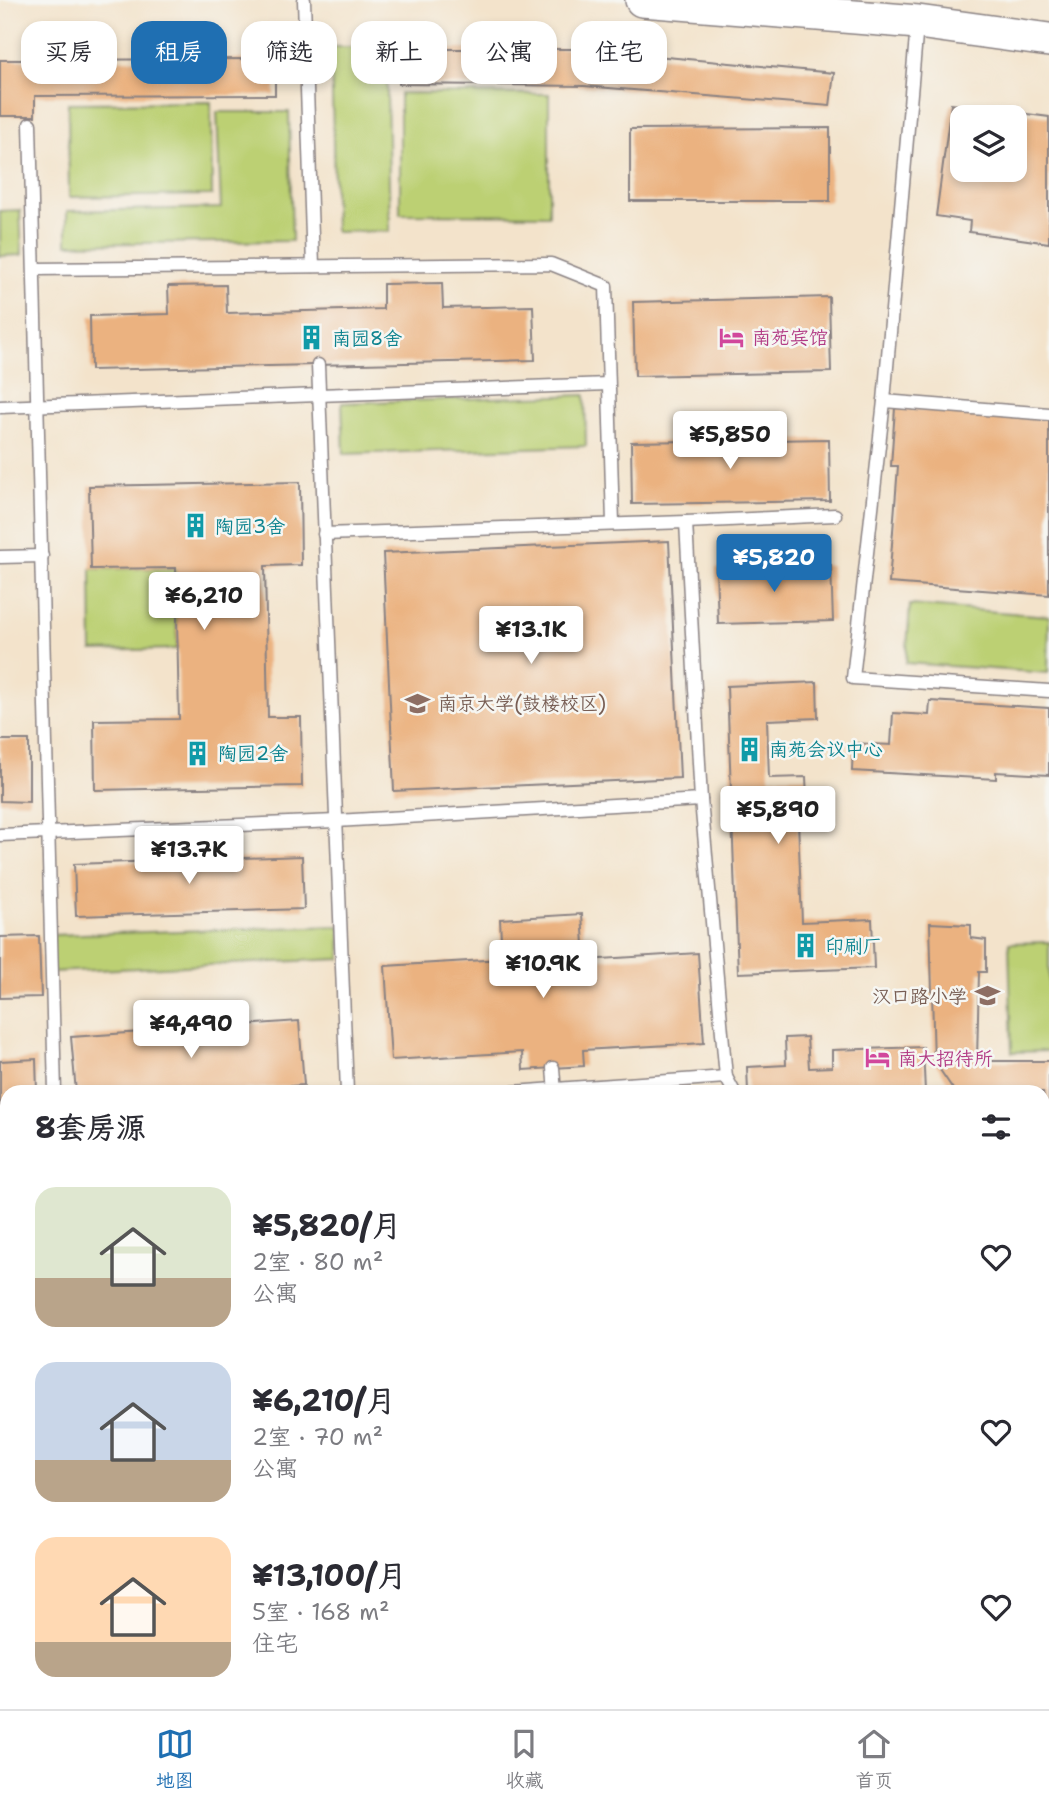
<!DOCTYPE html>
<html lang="zh">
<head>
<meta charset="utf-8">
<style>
	:root { --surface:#fff; --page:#f2f2f3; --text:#2b2b33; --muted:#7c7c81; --line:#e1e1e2; --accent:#1f6fb2 }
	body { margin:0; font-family:"Shantell Sans","LXGW WenKai TC",sans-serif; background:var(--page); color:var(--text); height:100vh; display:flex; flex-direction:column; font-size:26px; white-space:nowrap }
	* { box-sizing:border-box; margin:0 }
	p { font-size:23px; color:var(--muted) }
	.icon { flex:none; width:38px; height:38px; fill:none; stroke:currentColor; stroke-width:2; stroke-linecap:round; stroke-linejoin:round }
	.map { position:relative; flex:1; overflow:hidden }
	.sheet { position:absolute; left:0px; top:1085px; width:1050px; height:625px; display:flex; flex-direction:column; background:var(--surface); border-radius:21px 21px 0 0; box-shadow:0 4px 10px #0003 }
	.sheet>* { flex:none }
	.banner { position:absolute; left:21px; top:21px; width:1008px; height:63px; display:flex; gap:14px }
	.buttons { position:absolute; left:950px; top:105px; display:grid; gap:14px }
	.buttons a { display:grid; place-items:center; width:77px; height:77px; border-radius:14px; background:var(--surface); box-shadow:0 4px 10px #0003; font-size:35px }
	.price { position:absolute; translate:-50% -60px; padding:0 16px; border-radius:7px; background:#fff; color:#222; font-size:23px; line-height:46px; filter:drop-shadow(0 2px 4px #0008) }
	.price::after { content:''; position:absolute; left:50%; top:42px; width:21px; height:16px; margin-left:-10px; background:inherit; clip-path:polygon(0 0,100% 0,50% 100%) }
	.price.selected { background:var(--accent); color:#fff }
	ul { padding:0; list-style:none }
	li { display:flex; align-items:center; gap:21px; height:175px; padding:0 35px }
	li span { display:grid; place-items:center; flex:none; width:196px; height:140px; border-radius:21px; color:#555 }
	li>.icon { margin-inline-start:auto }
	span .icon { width:84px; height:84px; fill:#fffc; stroke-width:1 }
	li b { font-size:30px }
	h2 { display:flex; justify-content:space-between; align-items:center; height:84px; padding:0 35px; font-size:30px }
	.chip { padding:0 24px; border-radius:21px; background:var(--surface); box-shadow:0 4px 10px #0003; font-size:24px; line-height:63px }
	.chip.selected { background:var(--accent); color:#fff }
	.tabs { display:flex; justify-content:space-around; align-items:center; height:98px; border-top:2px solid var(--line); background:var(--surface); font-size:19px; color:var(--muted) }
	.tabs a { display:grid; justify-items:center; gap:4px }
	.tabs .selected { color:var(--accent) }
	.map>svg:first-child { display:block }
</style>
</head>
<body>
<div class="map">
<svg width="1049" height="1709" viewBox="0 0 1049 1709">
	<rect width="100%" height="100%" fill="#f6f6f2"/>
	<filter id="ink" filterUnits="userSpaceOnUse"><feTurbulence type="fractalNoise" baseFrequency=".0143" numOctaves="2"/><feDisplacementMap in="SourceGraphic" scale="14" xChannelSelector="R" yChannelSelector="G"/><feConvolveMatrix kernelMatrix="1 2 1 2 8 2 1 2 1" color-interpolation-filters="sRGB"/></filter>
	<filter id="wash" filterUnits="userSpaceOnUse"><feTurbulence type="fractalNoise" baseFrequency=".00686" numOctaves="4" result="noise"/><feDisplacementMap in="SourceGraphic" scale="28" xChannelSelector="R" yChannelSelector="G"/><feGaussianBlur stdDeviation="1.57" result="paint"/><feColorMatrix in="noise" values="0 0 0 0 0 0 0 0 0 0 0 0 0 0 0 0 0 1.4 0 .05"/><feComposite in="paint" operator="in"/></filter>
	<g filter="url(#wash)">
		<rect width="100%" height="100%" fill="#f3e3cb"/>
		<g fill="#bcd073" stroke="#6f7957" stroke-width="2">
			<polygon points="331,47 386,47 390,231 335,232"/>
			<polygon points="400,93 549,94 549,215 400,214"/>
			<polygon points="211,102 212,195 69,197 68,103"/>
			<polygon points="217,112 289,112 292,241 67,244 67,211 221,208"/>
			<polygon points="20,210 22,255 0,256 0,211"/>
			<polygon points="585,395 586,446 344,454 342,403"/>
			<polygon points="176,568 177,649 92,651 91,569"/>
			<polygon points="910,605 1049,616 1048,673 906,663"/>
			<polygon points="340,926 341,959 52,972 51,935"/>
			<polygon points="1049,942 1049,1051 1012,1052 1009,943"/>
			<polygon points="7,1311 7,1367 0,1367 0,1312"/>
		</g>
		<g id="blocks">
			<g fill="#ebb280" fill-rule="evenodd">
				<polygon points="398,49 582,49 834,73 830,106 584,86 399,84"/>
				<polygon points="275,59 275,95 35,96 35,116 0,116 0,60"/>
				<path d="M 951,104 L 1049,117 L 1049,243 L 969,232 L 970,221 L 936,216 ZM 962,117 L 1015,117 L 1015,170 L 962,170 Z"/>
				<polygon points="830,128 830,201 630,201 630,129"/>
				<polygon points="442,283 443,308 533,306 535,360 91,370 90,316 169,314 168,286 226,285 227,313 383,309 383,284"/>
				<polygon points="829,297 831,372 635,376 633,302"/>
				<polygon points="895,408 1049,419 1049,595 889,583 898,466 891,466"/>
				<polygon points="829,439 830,501 632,504 631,442"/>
				<polygon points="300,482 301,565 265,566 268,717 301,717 302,786 95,790 94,720 179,719 176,568 91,569 89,486"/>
				<polygon points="669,541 680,778 394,791 383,553"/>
				<polygon points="831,565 833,621 718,624 716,568"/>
				<polygon points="817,682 818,718 767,720 769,778 806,777 808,821 798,821 802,922 872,919 874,968 738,973 727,686"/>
				<polygon points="930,701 1049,708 1049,775 996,772 996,779 852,771 853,743 891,745 893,713 929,715"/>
				<polygon points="0,740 29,740 29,802 0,801"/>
				<polygon points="302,856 304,909 76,916 74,864"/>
				<polygon points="582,914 585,960 698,953 704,1043 583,1050 584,1066 523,1070 522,1052 391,1060 385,966 502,959 500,919"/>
				<polygon points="930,923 971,925 971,938 986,940 986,972 979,972 977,1061 1049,1061 1049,1110 1046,1110 1043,1092 955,1092 934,1061"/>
				<polygon points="39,936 41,997 0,998 0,937"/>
				<polygon points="299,1021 304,1085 215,1092 76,1092 71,1037"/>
				<polygon points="807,1037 809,1068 832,1067 832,1050 923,1047 925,1092 748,1092 747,1067 786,1065 785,1038"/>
				<polygon points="36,1059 37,1092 7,1092 7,1115 0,1115 0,1061"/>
				<rect x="0" y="1210" width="7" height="61"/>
				<polygon points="1043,1333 1049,1333 1049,1394 1043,1395"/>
				<polygon points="0,1375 7,1375 7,1443 0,1444"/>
				<rect x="0" y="1531" width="7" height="68"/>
			</g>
		</g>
	</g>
	<g filter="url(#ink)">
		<use href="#blocks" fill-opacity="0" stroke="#8a8283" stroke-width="2"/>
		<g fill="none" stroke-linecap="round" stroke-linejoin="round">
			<defs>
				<g id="lane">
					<polyline points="304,0 313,266"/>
					<polyline points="917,25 884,401 853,678 1049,691"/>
					<polyline points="30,124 55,1092"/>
					<polyline points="35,269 551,264 606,286 613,523"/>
					<polyline points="318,365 347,1092"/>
					<polyline points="884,401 1049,414"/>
					<polyline points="0,407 608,384"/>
					<polyline points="686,522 835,515"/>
					<polyline points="324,534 686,522 701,800 726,1077 734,1092"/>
					<polyline points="0,557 42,556"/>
					<polyline points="0,835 336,821 701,800"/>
					<polyline points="553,1068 555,1092"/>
					<polyline points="513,1092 726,1077"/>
					<polyline points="0,1134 7,1134"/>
					<polyline points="0,1293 7,1292"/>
					<polyline points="1043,1427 1049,1421"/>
					<polyline points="1043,1436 1049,1604"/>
					<polyline points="564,1703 564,1709"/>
				</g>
				<g id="secondary">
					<polyline points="642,0 918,22 1049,40"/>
					<polyline points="0,1665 7,1665"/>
					<polyline points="1043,1700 1049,1700"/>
				</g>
			</defs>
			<use href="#lane" stroke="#8a8283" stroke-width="15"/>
			<use href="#secondary" stroke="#8a8283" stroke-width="36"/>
			<use href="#lane" stroke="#fff" stroke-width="12"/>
			<use href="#secondary" stroke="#fff" stroke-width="33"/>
		</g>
	</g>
	<defs>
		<symbol id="hotel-bare" viewBox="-9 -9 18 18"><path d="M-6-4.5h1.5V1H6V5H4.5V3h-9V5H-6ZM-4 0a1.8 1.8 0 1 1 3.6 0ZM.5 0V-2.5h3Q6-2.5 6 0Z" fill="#d1479c" stroke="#f6f6f2" stroke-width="2.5" paint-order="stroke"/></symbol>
		<symbol id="building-bare" viewBox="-9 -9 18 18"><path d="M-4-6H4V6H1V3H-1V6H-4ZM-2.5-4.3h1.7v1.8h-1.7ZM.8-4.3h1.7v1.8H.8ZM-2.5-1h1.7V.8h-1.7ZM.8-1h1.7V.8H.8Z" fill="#0f9aa8" stroke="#f6f6f2" stroke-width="2.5" paint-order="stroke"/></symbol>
		<symbol id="university-bare" viewBox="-9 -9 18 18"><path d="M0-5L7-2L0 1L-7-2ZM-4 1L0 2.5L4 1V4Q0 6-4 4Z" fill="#8d6e63" stroke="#f6f6f2" stroke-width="2.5" paint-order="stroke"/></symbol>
		<symbol id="school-bare" viewBox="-9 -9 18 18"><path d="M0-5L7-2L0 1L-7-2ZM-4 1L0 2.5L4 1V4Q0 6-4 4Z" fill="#8d6e63" stroke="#f6f6f2" stroke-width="2.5" paint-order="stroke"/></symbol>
	</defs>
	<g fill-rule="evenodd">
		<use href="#hotel-bare" x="714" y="320" width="35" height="35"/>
		<use href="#building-bare" x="294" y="320" width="35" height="35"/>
		<use href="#building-bare" x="178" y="508" width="35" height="35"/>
		<use href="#university-bare" x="400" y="686" width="35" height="35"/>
		<use href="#building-bare" x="732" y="732" width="35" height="35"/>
		<use href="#building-bare" x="180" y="736" width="35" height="35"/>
		<use href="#building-bare" x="788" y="928" width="35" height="35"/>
		<use href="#school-bare" x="970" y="978" width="35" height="35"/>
		<use href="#hotel-bare" x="860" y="1040" width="35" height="35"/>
	</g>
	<g text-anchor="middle" stroke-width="5" stroke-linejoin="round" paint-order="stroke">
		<g font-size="19" fill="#b23c85" stroke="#f6f6f2" text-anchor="start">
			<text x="752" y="344">南苑宾馆</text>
			<text x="898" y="1065">南大招待所</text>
		</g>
		<g font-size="19" fill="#0d838f" stroke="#f6f6f2" text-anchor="start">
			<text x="332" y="345">南园8舍</text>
			<text x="215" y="533">陶园3舍</text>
			<text x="769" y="756">南苑会议中心</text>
			<text x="218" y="760">陶园2舍</text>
			<text x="825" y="953">印刷厂</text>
		</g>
		<g font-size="19" fill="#785e54" stroke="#f6f6f2" text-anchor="start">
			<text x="438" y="710">南京大学(鼓楼校区)</text>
			<text x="967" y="1003" text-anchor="end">汉口路小学</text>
		</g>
	</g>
</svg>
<div class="buttons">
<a><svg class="icon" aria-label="layers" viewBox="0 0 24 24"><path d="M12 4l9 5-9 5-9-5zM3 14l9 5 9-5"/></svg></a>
</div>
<b class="price" style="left:730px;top:471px">¥5,850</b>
<b class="price selected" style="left:774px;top:594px">¥5,820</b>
<b class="price" style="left:204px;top:632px">¥6,210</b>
<b class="price" style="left:531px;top:666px">¥13.1K</b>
<b class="price" style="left:778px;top:846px">¥5,890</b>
<b class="price" style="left:189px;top:886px">¥13.7K</b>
<b class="price" style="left:543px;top:1000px">¥10.9K</b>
<b class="price" style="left:191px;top:1060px">¥4,490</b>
<div class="banner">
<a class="chip">买房</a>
<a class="chip selected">租房</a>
<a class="chip">筛选</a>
<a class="chip">新上</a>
<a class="chip">公寓</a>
<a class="chip">住宅</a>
</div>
<section class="sheet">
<h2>8套房源<svg class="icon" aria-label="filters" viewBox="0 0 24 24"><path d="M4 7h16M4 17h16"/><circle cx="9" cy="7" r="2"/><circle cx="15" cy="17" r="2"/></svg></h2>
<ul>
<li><span style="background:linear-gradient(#dfe7d0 65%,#b9a48a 0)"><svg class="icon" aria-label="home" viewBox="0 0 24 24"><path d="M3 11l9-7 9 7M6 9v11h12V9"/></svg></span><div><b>¥5,820/月</b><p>2室 · 80 m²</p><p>公寓</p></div><svg class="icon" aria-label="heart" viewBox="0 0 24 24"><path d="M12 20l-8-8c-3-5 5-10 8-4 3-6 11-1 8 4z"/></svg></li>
<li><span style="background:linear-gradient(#c9d6e8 70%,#b9a48a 0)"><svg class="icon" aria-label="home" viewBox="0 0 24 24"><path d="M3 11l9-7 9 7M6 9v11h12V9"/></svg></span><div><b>¥6,210/月</b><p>2室 · 70 m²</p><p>公寓</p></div><svg class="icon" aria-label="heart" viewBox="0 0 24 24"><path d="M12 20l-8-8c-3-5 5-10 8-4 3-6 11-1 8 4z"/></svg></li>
<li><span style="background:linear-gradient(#ffd9b3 75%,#b9a48a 0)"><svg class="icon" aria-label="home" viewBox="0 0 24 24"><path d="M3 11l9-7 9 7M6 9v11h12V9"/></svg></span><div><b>¥13,100/月</b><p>5室 · 168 m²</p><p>住宅</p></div><svg class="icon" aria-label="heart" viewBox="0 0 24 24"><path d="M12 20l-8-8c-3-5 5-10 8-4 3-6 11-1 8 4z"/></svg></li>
</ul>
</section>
</div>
<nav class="tabs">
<a class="selected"><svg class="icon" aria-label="map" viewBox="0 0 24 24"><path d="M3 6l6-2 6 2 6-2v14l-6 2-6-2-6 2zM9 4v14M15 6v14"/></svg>地图</a>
<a><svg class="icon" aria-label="saved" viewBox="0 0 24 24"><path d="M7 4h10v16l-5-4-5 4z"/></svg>收藏</a>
<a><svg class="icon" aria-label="home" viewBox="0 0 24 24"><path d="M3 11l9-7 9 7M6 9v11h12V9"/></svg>首页</a>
</nav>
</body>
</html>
